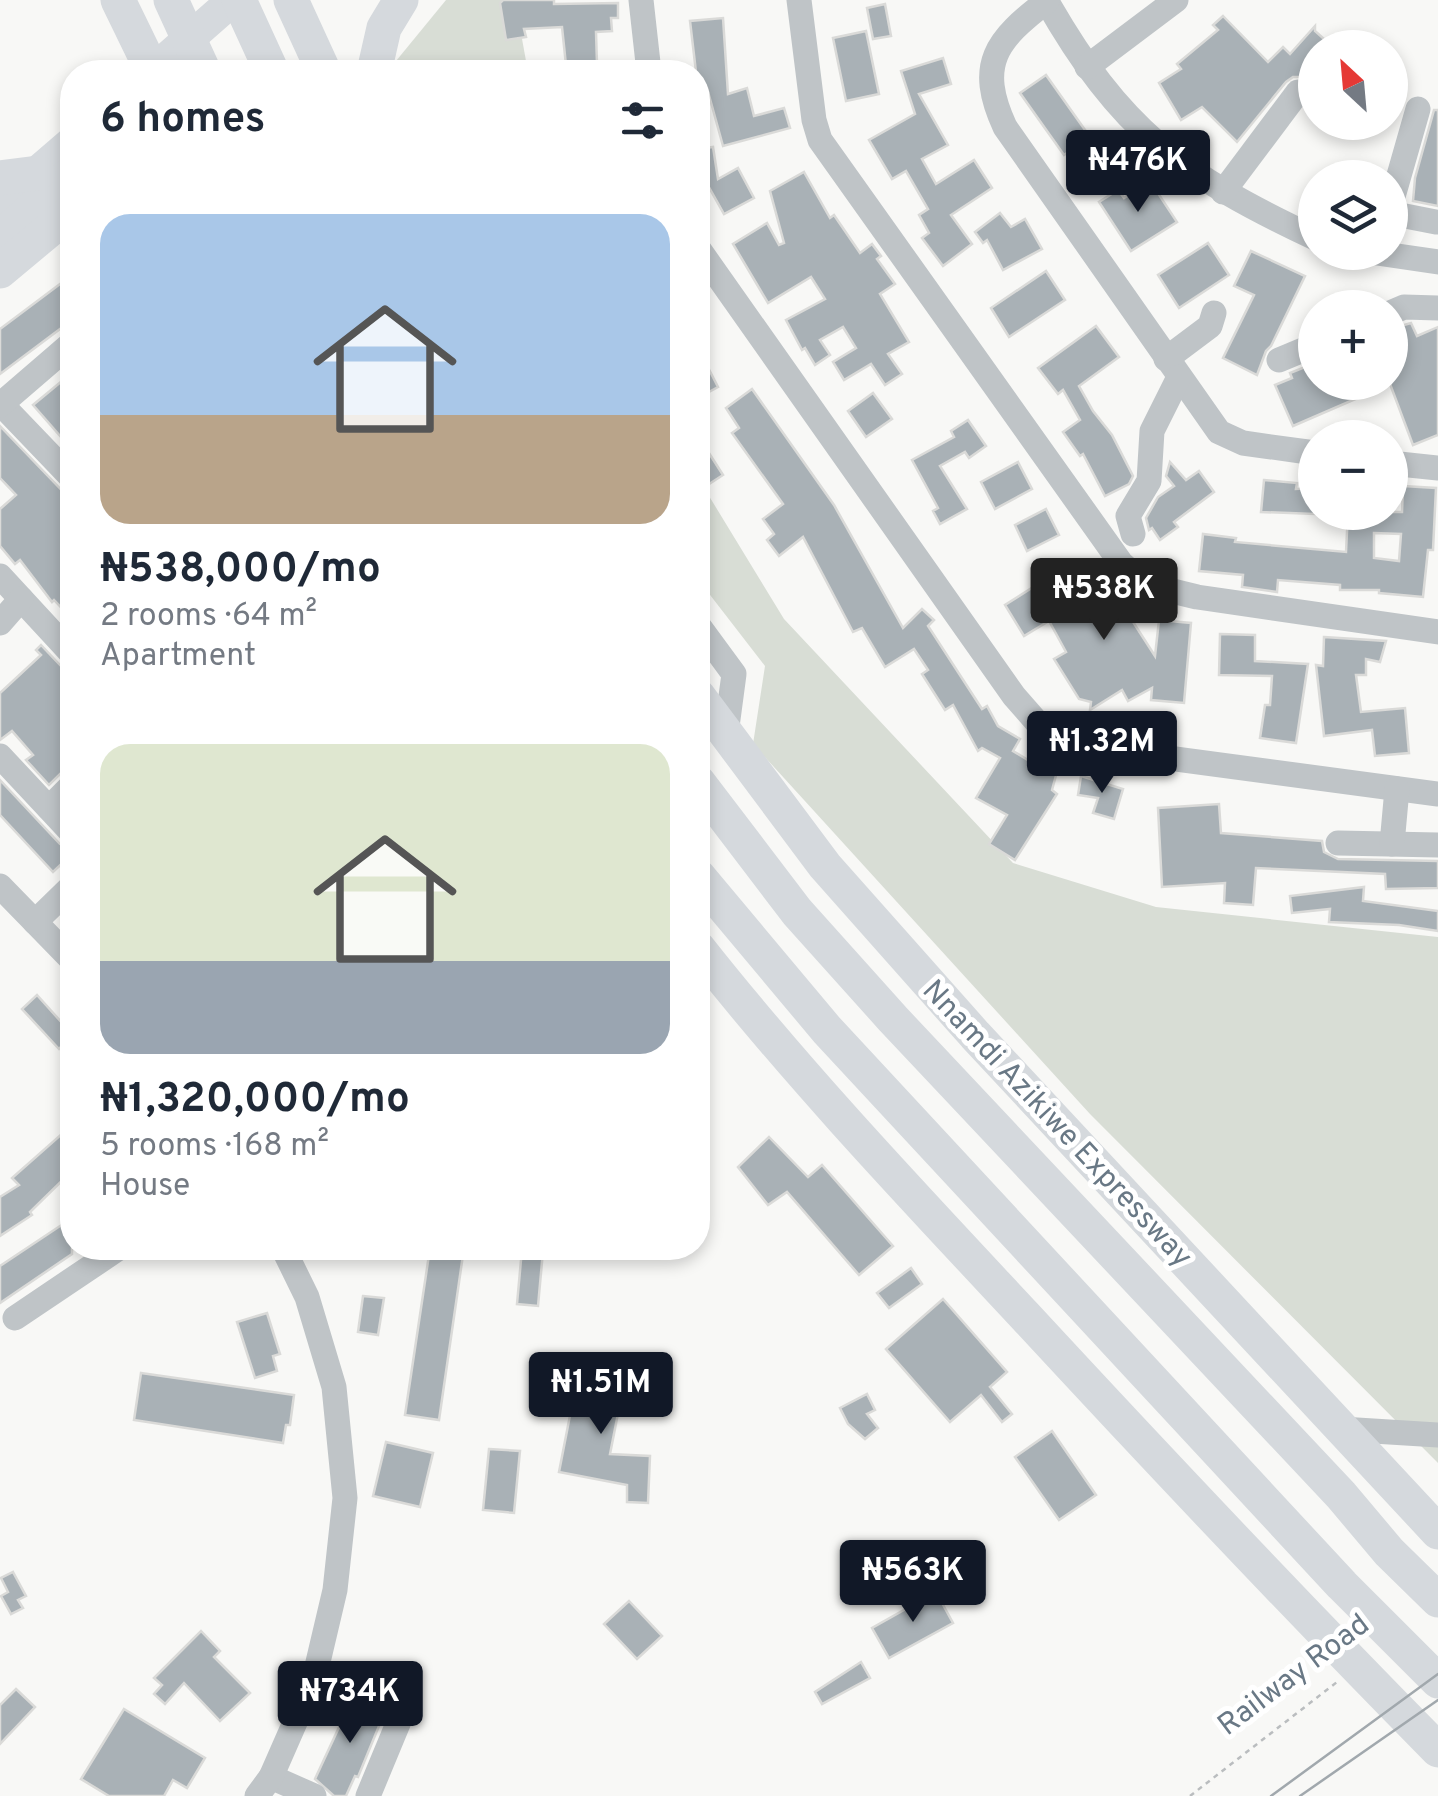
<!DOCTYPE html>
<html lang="en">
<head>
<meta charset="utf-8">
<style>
	:root { --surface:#fff; --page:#f6f6f7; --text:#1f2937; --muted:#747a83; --accent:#111827 }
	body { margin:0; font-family:Overpass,sans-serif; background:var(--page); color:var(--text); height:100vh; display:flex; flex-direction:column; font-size:38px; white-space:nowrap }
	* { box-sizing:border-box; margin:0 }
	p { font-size:32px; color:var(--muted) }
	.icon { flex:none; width:55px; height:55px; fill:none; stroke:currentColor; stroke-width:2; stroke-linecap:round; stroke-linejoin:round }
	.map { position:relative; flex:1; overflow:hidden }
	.details { position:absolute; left:60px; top:60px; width:650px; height:1200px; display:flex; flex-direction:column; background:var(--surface); border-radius:40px; box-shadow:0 5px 15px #0003 }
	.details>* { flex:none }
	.needle { width:65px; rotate:334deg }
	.buttons { position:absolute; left:1298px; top:30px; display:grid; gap:20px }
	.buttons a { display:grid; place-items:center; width:110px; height:110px; border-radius:50%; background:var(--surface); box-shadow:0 5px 15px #0003; font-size:50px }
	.price { position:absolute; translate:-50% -85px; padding:0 22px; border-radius:10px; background:var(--accent); color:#fff; font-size:32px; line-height:65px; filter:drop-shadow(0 2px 5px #0008) }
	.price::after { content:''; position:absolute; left:50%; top:60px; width:30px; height:22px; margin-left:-15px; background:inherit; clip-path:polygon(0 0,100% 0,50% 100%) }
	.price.selected { background:#222; color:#fff }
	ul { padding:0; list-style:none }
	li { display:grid; align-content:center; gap:20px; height:530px; padding:0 40px }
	li span { display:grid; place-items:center; height:310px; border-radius:30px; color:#555 }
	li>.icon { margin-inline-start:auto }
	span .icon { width:180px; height:180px; fill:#fffc; stroke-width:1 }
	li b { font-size:42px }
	h2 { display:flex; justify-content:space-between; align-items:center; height:120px; padding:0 40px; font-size:42px }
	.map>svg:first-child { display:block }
</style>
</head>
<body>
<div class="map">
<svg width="1438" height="1796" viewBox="0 0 1438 1796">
	<rect width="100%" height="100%" fill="#f8f8f6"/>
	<g fill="#d8ddd5">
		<polygon points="446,0 515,0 528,72 387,72"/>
		<polygon points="698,478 784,619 1013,863 1156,907 1438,937 1438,1463 1090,1114 753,744 765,666 707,591 698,590"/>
	</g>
	<g fill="#a9b1b6" stroke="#dadad8" stroke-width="2.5" fill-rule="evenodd">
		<polygon points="503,0 554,0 554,4 618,3 618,18 611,18 612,31 596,32 597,64 566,65 562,27 524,29 526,37 506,40 500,3"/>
		<polygon points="885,4 891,36 873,39 867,8"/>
		<polygon points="1223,16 1268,62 1283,47 1290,54 1315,26 1315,31 1334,48 1315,48 1315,65 1303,77 1293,77 1286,82 1237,142 1202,107 1181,120 1159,83 1181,69 1177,64 1218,30 1213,25"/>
		<polygon points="723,18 728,94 747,88 754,116 784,108 790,128 723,146 707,88 698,89 690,21"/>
		<polygon points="866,31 879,94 846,101 833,38"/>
		<polygon points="943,58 951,84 919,94 948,145 922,159 936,184 974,160 992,188 951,215 972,244 943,266 922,238 929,233 919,215 928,209 906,171 892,179 869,140 915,114 901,71"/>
		<polygon points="1046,75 1090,137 1064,155 1020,93"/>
		<polygon points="1434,110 1438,110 1438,206 1413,201 1415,178"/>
		<polygon points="713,147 718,179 738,168 754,198 724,214 702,175 698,176 698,149"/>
		<polygon points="804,172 830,218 834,215 860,253 872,244 881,256 877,259 895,284 880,294 909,342 888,354 902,374 885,385 871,364 844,380 833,362 856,348 843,327 820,340 830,355 815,365 805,348 802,350 786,320 825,299 811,277 768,303 733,244 767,223 779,245 784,243 770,191"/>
		<polygon points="1150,181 1177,222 1131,251 1099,202 1118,190 1124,198"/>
		<polygon points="1000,213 1011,227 1025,219 1042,249 1003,270 987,240 983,243 975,232"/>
		<polygon points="1208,243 1229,275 1179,308 1158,275"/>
		<polygon points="1251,251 1305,276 1271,346 1266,351 1257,375 1223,358 1254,295 1234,286"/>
		<polygon points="1046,271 1065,300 1009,337 991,308"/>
		<polygon points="72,275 72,320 0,374 0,329"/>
		<polygon points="1411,323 1417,336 1438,327 1438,435 1413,445 1390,384 1293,426 1275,385 1292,378 1290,373 1315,363 1315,382 1390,382 1390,329"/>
		<polygon points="1096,326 1119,357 1079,386 1093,411 1112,435 1133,476 1129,484 1105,496 1083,454 1080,456 1063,432 1080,420 1063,390 1058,394 1038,368"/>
		<polygon points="698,348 718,387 698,398"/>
		<polygon points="62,381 72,392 72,427 61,437 33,405"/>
		<polygon points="752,389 834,505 903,628 922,609 934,620 928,626 982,709 987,706 998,726 1020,739 1013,751 1041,768 1043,763 1058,768 1052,790 1057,794 1015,860 989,844 1007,815 976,798 1000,758 982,748 978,751 953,705 945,710 922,674 928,670 914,649 885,667 862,628 853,632 803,537 779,556 767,540 774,534 763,519 783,504 732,433 739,428 726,408"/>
		<polygon points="873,393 892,419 866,437 848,411"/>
		<polygon points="968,420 986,446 969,458 965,452 940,466 967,509 940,524 933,511 938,508 912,460 954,437 951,431"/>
		<polygon points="0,426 72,501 72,619 54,600 52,602 20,560 15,564 0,546 0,509 16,495 0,478"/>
		<polygon points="698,436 723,475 703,488 698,480"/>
		<polygon points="1018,462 1032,489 995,509 981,482"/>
		<polygon points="1170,462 1186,480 1199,471 1214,492 1174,522 1178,527 1160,540 1152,528 1149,530 1146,518 1158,497 1174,486 1166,476"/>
		<polygon points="1264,480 1297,483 1296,489 1315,488 1315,514 1261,512"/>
		<path d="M 1403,486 L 1436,488 L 1433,550 L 1428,550 L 1423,597 L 1379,593 L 1379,590 L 1340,590 L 1340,585 L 1278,580 L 1277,592 L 1242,587 L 1243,575 L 1199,571 L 1203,534 L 1236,538 L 1235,542 L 1346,552 L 1348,512 L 1402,512 ZM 1374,533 L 1401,534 L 1399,561 L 1374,558 Z"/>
		<polygon points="1046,509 1059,535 1027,551 1015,525"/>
		<polygon points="1071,563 1094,600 1106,594 1118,616 1126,611 1155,656 1159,620 1191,623 1184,703 1151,700 1152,688 1128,701 1122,690 1090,710 1091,702 1079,699 1054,659 1066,652 1049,621 1024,636 1005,605"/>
		<polygon points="1220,634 1255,635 1255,661 1308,664 1296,743 1260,738 1265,705 1270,705 1272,676 1219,675"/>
		<polygon points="1324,637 1386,641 1380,662 1366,659 1366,675 1356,675 1361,712 1405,708 1409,753 1375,756 1372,730 1324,736 1316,665 1323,666"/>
		<polygon points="41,645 61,666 72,670 72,769 61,773 49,785 26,760 33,755 12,731 0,740 0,693 41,655 36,650"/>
		<polygon points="1081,776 1123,789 1114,819 1093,813 1098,798 1078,795"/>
		<polygon points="0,780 60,844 72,849 72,854 53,872 0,815"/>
		<polygon points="1219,804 1221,833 1322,841 1324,852 1338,859 1438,861 1438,888 1386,889 1385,874 1256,868 1253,905 1224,903 1225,883 1162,887 1158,808"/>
		<polygon points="1364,887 1363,901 1438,911 1438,931 1399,925 1329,922 1330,909 1292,913 1290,896"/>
		<polygon points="37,995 72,1034 59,1049 22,1009"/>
		<polygon points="72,1125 72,1171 30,1212 32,1215 0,1236 0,1197 19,1185 12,1178"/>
		<polygon points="769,1137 808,1177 822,1165 893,1246 859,1275 787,1192 768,1205 738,1167"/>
		<polygon points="72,1218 72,1254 0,1303 0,1266"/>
		<polygon points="430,1248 464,1248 439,1420 405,1415"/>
		<polygon points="522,1249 543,1251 538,1306 517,1304"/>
		<polygon points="911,1268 922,1284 889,1308 877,1293"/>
		<polygon points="363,1296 384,1298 378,1335 358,1332"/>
		<polygon points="943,1299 1007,1372 990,1387 1012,1414 1002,1422 981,1395 950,1422 886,1349"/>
		<polygon points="267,1313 280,1354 273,1356 277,1371 255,1378 237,1322"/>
		<polygon points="579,1369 625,1378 610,1454 650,1456 648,1503 627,1502 627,1485 559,1472"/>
		<polygon points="141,1373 294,1395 290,1425 286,1425 283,1443 134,1420"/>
		<polygon points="867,1394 875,1410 867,1414 878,1428 865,1439 848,1424 840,1408"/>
		<polygon points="1052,1431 1096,1495 1059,1520 1015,1457"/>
		<polygon points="386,1442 433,1453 420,1507 373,1496"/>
		<polygon points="489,1449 520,1451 514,1513 483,1510"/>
		<polygon points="13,1572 26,1596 18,1600 23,1608 11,1614 1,1596 8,1592 1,1578"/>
		<polygon points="936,1592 953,1623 889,1658 872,1628"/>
		<polygon points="629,1601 662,1636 637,1659 604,1624"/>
		<polygon points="201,1631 220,1651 214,1657 250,1693 220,1721 184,1683 165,1704 154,1694 162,1685 154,1678"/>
		<polygon points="861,1662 870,1678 822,1704 815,1692"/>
		<polygon points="16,1689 35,1707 0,1744 0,1705"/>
		<polygon points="354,1695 386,1709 358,1777 355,1776 346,1796 334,1796 315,1779"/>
		<polygon points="124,1709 205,1758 187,1788 173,1780 164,1796 109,1796 81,1779"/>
	</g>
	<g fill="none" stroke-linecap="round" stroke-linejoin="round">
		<polyline stroke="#babdbf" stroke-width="2.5" stroke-dasharray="5 5" stroke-linecap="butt" points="1190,1796 1337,1682"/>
		<g stroke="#bfc4c7" stroke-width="25">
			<polyline points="641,0 649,72"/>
			<polyline points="799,0 814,120 820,140 1121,563 1138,578 1156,587 1197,597 1438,632"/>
			<path d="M 1046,0 C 1120,130 1181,175 1315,238"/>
			<path d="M 1047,1 C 996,40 976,64 1005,127 L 1219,432 L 1243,443 L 1315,453"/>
			<polyline points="1087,67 1176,0"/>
			<polyline points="1223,192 1298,92"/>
			<polyline points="1390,207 1418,109"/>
			<polyline points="1390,213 1436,222"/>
			<polyline points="698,248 1014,696 1042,728 1078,746 1438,794"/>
			<polyline points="1370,252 1438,262"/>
			<polyline points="1390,313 1404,307 1438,308"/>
			<polyline points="1166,359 1210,326 1214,313"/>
			<polyline points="1279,360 1315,345"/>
			<polyline points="1,404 72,478"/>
			<polyline points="0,405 72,343"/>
			<polyline points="1390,463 1438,468"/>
			<polyline points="1133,534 1128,516 1149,481 1152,431 1179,377"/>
			<polyline points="0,576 72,654"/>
			<polyline points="0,623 21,599"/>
			<polyline points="698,625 734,674 726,734"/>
			<polyline points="0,756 72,833"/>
			<polyline points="49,808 72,785"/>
			<polyline points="1338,843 1438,845"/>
			<polyline points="1392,844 1397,789"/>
			<polyline points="0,886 72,960"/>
			<polyline points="35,922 72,886"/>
			<polyline points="15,1318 119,1248"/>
			<polyline points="1341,1429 1438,1435"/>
			<polyline points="271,1777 314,1796"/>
			<polyline points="257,1796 271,1777 314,1679 335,1590 345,1498 334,1387 307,1297 283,1248"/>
			<polyline points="368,1796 402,1714"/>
		</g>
		<g stroke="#d5d9dd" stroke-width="32">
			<polyline points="151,72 233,0"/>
			<polyline points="0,204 72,142"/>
			<polyline points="0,236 72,171"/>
		</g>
		<g stroke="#d5d9dd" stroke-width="35">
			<polyline points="118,0 153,72"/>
			<polyline points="171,0 204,72"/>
			<polyline points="239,0 272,72"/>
			<polyline points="291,0 324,72"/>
			<polyline points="374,72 384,28 401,0"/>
			<polyline points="0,178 38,173"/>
			<polyline points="0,271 72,211"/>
			<polyline points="698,696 825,866 975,1035 1438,1532"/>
			<polyline points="698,782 797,912 893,1019 1341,1495 1389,1552 1438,1600"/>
			<polyline points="698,876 827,1030 1342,1585 1438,1681"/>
			<path d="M 698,948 C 800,1077 913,1196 1025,1316 C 1161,1463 1298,1608 1438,1750"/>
		</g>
		<g stroke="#a1a8ad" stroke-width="2.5">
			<polyline points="1271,1796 1438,1674"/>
			<polyline points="1300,1796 1438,1700"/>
		</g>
	</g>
	<g text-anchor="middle" stroke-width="10" stroke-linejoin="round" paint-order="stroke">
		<g font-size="30" fill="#697885" stroke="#fff">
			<text transform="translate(1058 1123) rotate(47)" y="10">Nnamdi Azikiwe Expressway</text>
			<text transform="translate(1293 1674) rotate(-37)" y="10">Railway Road</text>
		</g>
	</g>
</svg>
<div class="buttons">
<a><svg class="needle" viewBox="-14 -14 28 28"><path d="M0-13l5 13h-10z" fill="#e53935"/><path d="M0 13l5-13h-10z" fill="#747a83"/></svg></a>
<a><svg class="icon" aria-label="layers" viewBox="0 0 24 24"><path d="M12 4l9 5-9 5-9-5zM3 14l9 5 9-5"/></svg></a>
<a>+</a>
<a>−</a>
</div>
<b class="price" style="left:1138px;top:215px">₦476K</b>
<b class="price selected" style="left:1104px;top:643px">₦538K</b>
<b class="price" style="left:1102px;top:796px">₦1.32M</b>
<b class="price" style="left:601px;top:1437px">₦1.51M</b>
<b class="price" style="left:913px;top:1625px">₦563K</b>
<b class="price" style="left:350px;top:1746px">₦734K</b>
<section class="details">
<h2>6 homes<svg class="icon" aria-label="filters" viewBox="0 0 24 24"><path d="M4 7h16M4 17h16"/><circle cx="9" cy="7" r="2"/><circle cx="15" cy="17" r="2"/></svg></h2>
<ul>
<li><span style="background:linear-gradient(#a9c7e8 65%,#b9a48a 0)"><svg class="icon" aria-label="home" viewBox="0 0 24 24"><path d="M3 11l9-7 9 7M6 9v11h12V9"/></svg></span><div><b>₦538,000/mo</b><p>2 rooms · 64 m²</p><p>Apartment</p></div></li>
<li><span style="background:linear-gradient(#dfe7d0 70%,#9aa5b1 0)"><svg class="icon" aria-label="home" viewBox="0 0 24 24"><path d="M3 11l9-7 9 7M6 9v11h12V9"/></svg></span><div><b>₦1,320,000/mo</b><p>5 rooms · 168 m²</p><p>House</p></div></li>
</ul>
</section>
</div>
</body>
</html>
